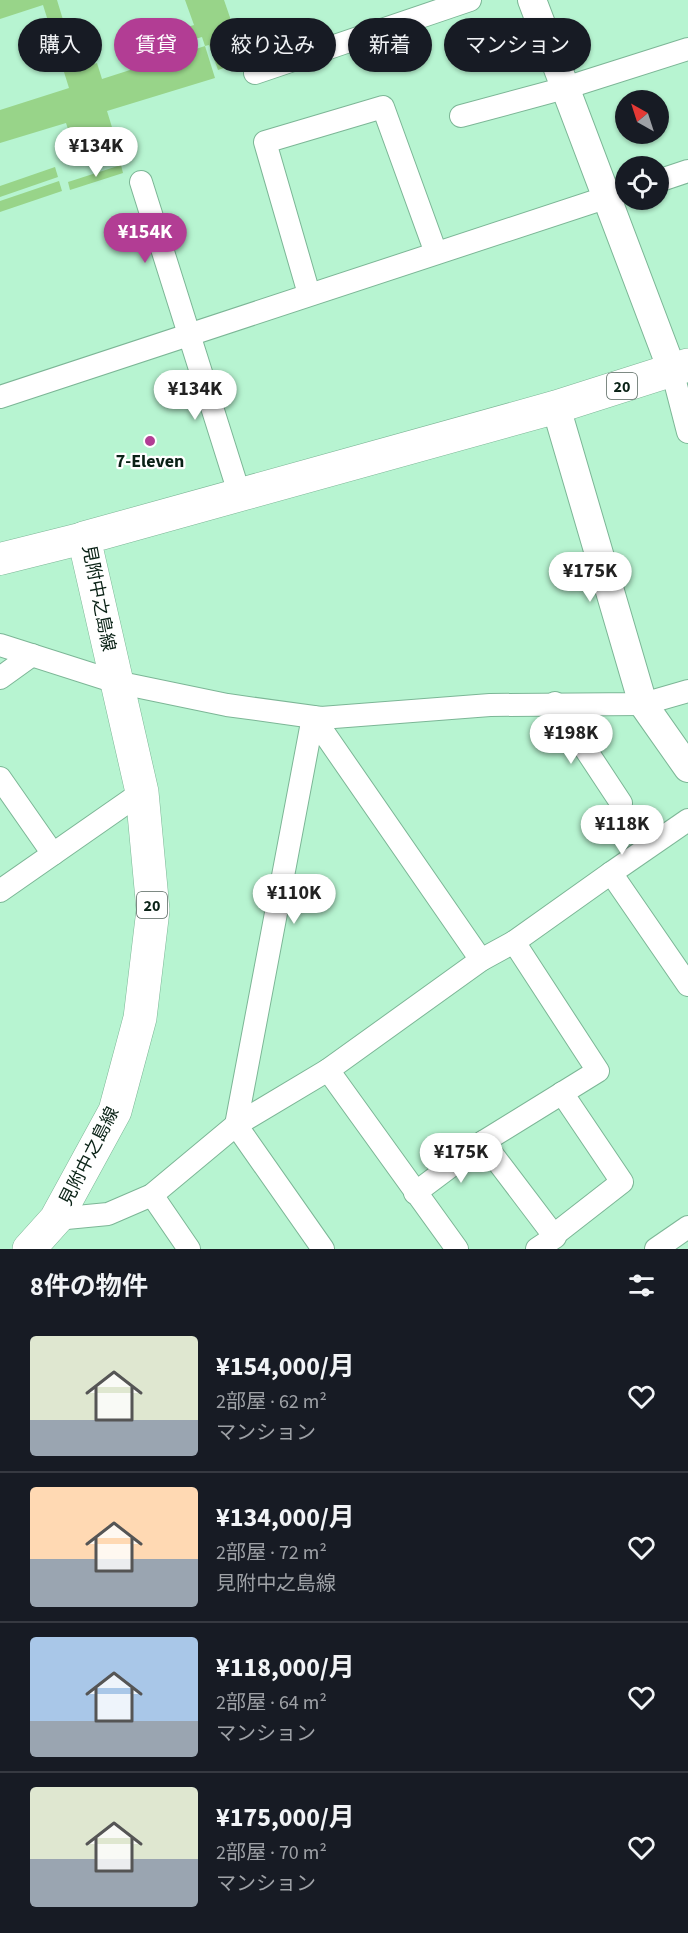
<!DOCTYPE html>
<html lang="ja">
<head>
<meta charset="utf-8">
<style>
	:root { --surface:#171b24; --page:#20242c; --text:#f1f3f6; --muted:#9ea1a6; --line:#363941; --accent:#b23d94 }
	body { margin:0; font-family:"Source Sans 3","Noto Sans JP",sans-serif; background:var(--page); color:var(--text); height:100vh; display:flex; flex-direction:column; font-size:22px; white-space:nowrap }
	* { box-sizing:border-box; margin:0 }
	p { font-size:20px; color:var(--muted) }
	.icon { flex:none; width:33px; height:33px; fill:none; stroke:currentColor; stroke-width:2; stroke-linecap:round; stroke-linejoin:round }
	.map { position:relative; height:1249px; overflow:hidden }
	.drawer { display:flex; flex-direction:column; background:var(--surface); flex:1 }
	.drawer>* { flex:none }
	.top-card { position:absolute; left:18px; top:18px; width:652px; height:54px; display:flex; gap:12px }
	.needle { width:39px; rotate:321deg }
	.fabs { position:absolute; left:615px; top:90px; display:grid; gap:12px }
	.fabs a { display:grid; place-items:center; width:54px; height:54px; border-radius:50%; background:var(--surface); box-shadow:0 2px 4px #0004; font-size:30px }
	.price { position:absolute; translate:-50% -51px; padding:0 14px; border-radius:21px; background:#fff; color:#222; font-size:20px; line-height:39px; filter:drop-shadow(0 2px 3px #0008) }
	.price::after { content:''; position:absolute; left:50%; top:36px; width:18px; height:14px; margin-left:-9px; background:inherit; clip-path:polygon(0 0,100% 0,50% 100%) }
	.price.selected { background:var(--accent); color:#fff }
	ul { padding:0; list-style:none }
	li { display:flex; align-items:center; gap:18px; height:150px; padding:0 30px }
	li+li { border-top:2px solid var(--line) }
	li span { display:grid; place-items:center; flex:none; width:168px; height:120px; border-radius:6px; color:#555 }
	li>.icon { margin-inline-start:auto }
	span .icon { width:72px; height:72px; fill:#fffc; stroke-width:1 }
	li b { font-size:26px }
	h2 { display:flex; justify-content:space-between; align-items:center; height:72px; padding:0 30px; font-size:26px }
	.chip { padding:0 21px; border-radius:27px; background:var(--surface); box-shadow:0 2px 4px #0004; font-size:21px; line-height:54px }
	.chip.selected { background:var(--accent); color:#fff }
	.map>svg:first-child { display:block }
</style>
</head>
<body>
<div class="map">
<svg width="688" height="1249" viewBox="0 0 688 1249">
	<rect width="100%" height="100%" fill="#b7f4d1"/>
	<g fill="#98d489">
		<polygon points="0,0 57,0 78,69 97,63 102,79 205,46 202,37 181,43 177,30 194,25 185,0 224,0 245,61 218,70 209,45 205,46 215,78 107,111 115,137 75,150 66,123 0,143 0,110 69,88 43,5 0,19"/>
		<polygon points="121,165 123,173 70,190 68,182"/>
		<polygon points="55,167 58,177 0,197 0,186"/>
		<polygon points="59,181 62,191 0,212 0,201"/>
	</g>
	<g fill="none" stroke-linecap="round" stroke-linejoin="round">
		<defs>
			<g id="minor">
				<polyline points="255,73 470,0"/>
				<polyline points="461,116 565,88 688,49"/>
				<polyline points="658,181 688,171"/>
				<polyline points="141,182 240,496"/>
				<polyline points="309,294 265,142 383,107 436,253"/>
				<polyline points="672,370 688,432"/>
				<polyline points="0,397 626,191"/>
				<polyline points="0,645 116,682 227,705 321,718 490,705 643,704 688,691"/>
				<polyline points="0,678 32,655"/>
				<polyline points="555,703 621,803"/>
				<polyline points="313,717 236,1125 323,1249"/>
				<polyline points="313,717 481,960"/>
				<polyline points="0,778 53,854"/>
				<polyline points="611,873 688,820"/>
				<polyline points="0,891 142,792"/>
				<polyline points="514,942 611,873 688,985"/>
				<polyline points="328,1070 457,1249"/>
				<polyline points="415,1193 483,1142"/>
				<polyline points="152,1195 189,1249"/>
				<polyline points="56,1219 108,1214 152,1195 236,1125 328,1070 481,960 514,942 598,1071 483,1142 555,1237 537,1249"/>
				<polyline points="554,1235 622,1182 562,1093"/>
				<polyline points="656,1249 688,1227"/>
			</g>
			<g id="tertiary">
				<polyline points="532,0 672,370"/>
				<polyline points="556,407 643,704 688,768"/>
			</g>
			<polyline id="secondary" points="0,559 84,538"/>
			<polyline id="primary" points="29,1249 56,1219 115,1111 140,1018 153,910 142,792 84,538 556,407 688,365"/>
		</defs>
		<use href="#minor" stroke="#7cb696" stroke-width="24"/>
		<use href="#tertiary" stroke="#7cb696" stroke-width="30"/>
		<use href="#secondary" stroke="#7cb696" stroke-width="33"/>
		<use href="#primary" stroke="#7cb696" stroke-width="34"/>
		<use href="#minor" stroke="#fff" stroke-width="22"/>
		<use href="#tertiary" stroke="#fff" stroke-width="28"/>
		<use href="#secondary" stroke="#fff" stroke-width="32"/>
		<use href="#primary" stroke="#fff" stroke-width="33"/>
	</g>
	<circle fill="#b23d94" stroke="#fff" stroke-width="2" cx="150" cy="441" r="6"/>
	<g text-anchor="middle" stroke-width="4.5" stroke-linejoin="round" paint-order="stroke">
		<g fill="#fff" stroke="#54645c" stroke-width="1.5">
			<rect x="607" y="373" width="30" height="26" rx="4.5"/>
			<rect x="137" y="892" width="30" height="26" rx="4.5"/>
		</g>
		<g font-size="16" font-weight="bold" fill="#0a2216">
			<text x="622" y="392">20</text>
			<text x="152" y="911">20</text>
		</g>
		<g font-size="18" font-weight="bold" fill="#0a2216" stroke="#fff">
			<text x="150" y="467">7-Eleven</text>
		</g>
		<g font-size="18" fill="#0a2216" stroke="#fff">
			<text transform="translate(99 598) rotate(79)" y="6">見附中之島線</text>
			<text transform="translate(89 1156) rotate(-63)" y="6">見附中之島線</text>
		</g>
	</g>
</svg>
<div class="fabs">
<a><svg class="needle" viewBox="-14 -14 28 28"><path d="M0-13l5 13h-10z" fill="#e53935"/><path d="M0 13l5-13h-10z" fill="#9ea1a6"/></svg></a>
<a><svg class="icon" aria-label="locate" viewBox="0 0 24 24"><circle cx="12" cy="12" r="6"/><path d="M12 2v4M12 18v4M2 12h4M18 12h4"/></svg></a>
</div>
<b class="price" style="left:96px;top:178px">¥134K</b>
<b class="price selected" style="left:145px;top:264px">¥154K</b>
<b class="price" style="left:195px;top:421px">¥134K</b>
<b class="price" style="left:590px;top:603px">¥175K</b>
<b class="price" style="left:571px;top:765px">¥198K</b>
<b class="price" style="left:622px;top:856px">¥118K</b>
<b class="price" style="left:294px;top:925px">¥110K</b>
<b class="price" style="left:461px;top:1184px">¥175K</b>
<div class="top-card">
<a class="chip">購入</a>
<a class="chip selected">賃貸</a>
<a class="chip">絞り込み</a>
<a class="chip">新着</a>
<a class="chip">マンション</a>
</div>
</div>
<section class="drawer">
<h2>8件の物件<svg class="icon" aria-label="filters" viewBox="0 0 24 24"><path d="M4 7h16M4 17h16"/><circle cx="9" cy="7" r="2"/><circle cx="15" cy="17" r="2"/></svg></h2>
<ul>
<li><span style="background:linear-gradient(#dfe7d0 70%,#9aa5b1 0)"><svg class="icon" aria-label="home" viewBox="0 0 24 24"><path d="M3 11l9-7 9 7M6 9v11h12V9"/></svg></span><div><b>¥154,000/月</b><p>2部屋 · 62 m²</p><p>マンション</p></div><svg class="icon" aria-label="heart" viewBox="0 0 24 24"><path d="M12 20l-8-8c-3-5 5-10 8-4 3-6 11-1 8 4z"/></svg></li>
<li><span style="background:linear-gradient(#ffd9b3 60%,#9aa5b1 0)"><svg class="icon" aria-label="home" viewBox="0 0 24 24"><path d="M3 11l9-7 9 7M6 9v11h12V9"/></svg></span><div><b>¥134,000/月</b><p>2部屋 · 72 m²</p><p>見附中之島線</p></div><svg class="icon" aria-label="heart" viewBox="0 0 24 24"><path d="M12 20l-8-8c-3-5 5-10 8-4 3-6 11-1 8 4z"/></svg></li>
<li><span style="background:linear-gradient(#a9c7e8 70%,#9aa5b1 0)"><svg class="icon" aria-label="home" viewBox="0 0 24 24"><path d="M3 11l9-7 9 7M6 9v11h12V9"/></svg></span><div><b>¥118,000/月</b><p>2部屋 · 64 m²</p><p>マンション</p></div><svg class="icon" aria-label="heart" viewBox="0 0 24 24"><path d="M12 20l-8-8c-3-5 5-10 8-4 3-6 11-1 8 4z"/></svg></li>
<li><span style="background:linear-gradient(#dfe7d0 60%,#9aa5b1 0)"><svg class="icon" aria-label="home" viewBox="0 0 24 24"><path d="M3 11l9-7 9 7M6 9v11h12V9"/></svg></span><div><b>¥175,000/月</b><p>2部屋 · 70 m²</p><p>マンション</p></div><svg class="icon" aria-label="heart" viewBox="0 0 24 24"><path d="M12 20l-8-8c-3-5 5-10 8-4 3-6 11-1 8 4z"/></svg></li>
</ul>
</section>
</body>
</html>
